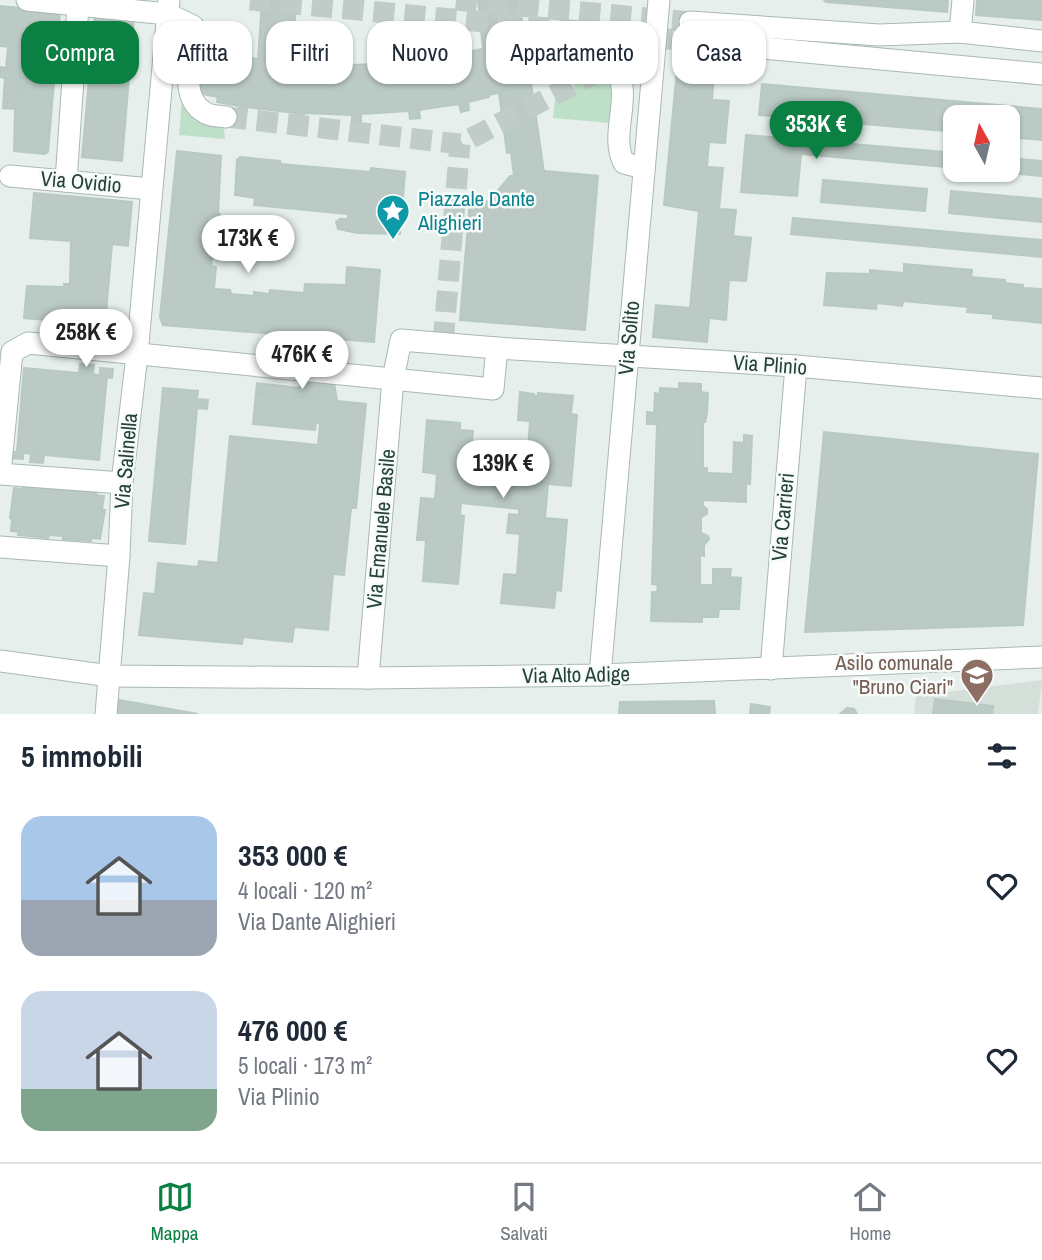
<!DOCTYPE html>
<html lang="it">
<head>
<meta charset="utf-8">
<style>
	:root { --surface:#fff; --page:#f6f6f7; --text:#1f2937; --muted:#747a83; --line:#e0e1e3; --accent:#0b8043 }
	body { margin:0; font-family:"Archivo Narrow",sans-serif; background:var(--page); color:var(--text); height:100vh; display:flex; flex-direction:column; font-size:26px; white-space:nowrap }
	* { box-sizing:border-box; margin:0 }
	p { font-size:23px; color:var(--muted) }
	.icon { flex:none; width:38px; height:38px; fill:none; stroke:currentColor; stroke-width:2; stroke-linecap:round; stroke-linejoin:round }
	.map { position:relative; height:714px; overflow:hidden }
	.drawer { display:flex; flex-direction:column; background:var(--surface); flex:1 }
	.drawer>* { flex:none }
	.banner { position:absolute; left:21px; top:21px; width:1001px; height:63px; display:flex; gap:14px }
	.needle { width:46px; rotate:352deg }
	.fabs { position:absolute; left:943px; top:105px; display:grid; gap:14px }
	.fabs a { display:grid; place-items:center; width:77px; height:77px; border-radius:14px; background:var(--surface); box-shadow:0 2px 5px #0004; font-size:35px }
	.price { position:absolute; translate:-50% -60px; padding:0 16px; border-radius:24px; background:#fff; color:#222; font-size:23px; line-height:46px; filter:drop-shadow(0 2px 4px #0008) }
	.price::after { content:''; position:absolute; left:50%; top:42px; width:21px; height:16px; margin-left:-10px; background:inherit; clip-path:polygon(0 0,100% 0,50% 100%) }
	.price.on { background:var(--accent); color:#fff }
	ul { padding:0; list-style:none }
	li { display:flex; align-items:center; gap:21px; height:175px; padding:0 21px }
	li span { display:grid; place-items:center; flex:none; width:196px; height:140px; border-radius:21px; color:#555 }
	li>.icon { margin-inline-start:auto }
	span .icon { width:84px; height:84px; fill:#fffc; stroke-width:1 }
	li b { font-size:30px }
	h2 { display:flex; justify-content:space-between; align-items:center; height:84px; padding:0 21px; font-size:30px }
	.pill { padding:0 24px; border-radius:21px; background:var(--surface); box-shadow:0 2px 5px #0004; font-size:24px; line-height:63px }
	.pill.on { background:var(--accent); color:#fff }
	.menu { display:flex; justify-content:space-around; align-items:center; height:98px; border-top:2px solid var(--line); background:var(--surface); font-size:19px; color:var(--muted) }
	.menu a { display:grid; justify-items:center; gap:4px }
	.menu .on { color:var(--accent) }
	.map>svg:first-child { display:block }
</style>
</head>
<body>
<div class="map">
<svg width="1042" height="714" viewBox="0 0 1042 714">
	<rect width="100%" height="100%" fill="#e6efeb"/>
	<polygon fill="#d4dfda" points="1042,680 1038,714 914,714 916,696"/>
	<g fill="#bfe0c8">
		<polygon points="575,71 608,74 614,89 610,123 553,118 556,87 574,88"/>
		<path d="M 182,97 C 188,120 203,124 224,128 L 225,139 L 179,135 Z"/>
	</g>
	<g fill="#bbcac4" stroke="#b8c9c2" stroke-width="2">
		<polygon points="262,0 297,0 290,64 258,60"/>
		<polygon points="478,0 519,0 545,179 543,205 494,202 494,195 510,176 514,176 511,152 507,153 499,93 509,91 505,62 490,64 488,48 483,49"/>
		<polygon points="824,0 948,0 947,12 826,2"/>
		<polygon points="977,0 1042,0 1042,20 976,15"/>
		<polygon points="0,6 60,12 48,152 45,154 14,151 15,109 16,93 19,94 23,48 0,46"/>
		<polygon points="95,14 134,18 122,161 82,157"/>
		<polygon points="8,47 23,48 19,94 16,93 15,109 3,108 5,78 0,77 0,67 6,68"/>
		<polygon points="488,48 490,64 505,62 509,91 488,95 489,97 468,102 469,110 461,112 459,104 419,110 420,118 410,119 409,111 361,114 361,122 352,123 352,115 304,113 303,121 295,121 295,113 247,107 246,115 238,114 239,106 217,102 218,97 192,92 199,63 215,67 218,53 290,64 332,66 415,62"/>
		<polygon points="677,70 714,74 712,100 729,101 725,143 709,142 707,167 723,168 719,209 736,210 733,236 751,238 746,281 729,280 726,320 709,318 707,342 653,337 656,305 690,308 699,211 664,205"/>
		<polygon points="762,84 1042,109 1042,140 1008,137 1008,117 956,117 956,132 759,115"/>
		<polygon points="746,135 956,153 956,168 801,154 797,196 741,192"/>
		<polygon points="177,151 221,156 218,214 220,214 219,222 225,223 223,241 218,241 217,249 213,249 211,266 216,267 214,289 230,290 231,294 254,296 254,292 269,294 270,290 304,293 305,284 346,285 347,267 380,270 374,342 163,325 160,317"/>
		<polygon points="240,157 280,161 281,164 370,172 371,168 405,172 400,234 357,233 338,229 336,222 340,219 348,219 348,214 254,205 255,198 235,195 237,160"/>
		<polygon points="1008,158 1042,161 1042,176 975,170 1008,170"/>
		<polygon points="545,171 598,176 585,330 460,320 470,200 543,205"/>
		<polygon points="823,180 927,189 925,211 821,202"/>
		<polygon points="951,191 1042,199 1042,222 949,213"/>
		<polygon points="34,193 132,202 128,246 112,244 105,325 24,318 27,286 64,287 64,284 70,284 71,241 30,238"/>
		<polygon points="793,218 1042,240 1042,257 791,234"/>
		<polygon points="904,264 972,270 971,277 1005,280 1005,283 1023,285 1023,288 1042,289 1042,323 993,318 993,314 967,312 968,307 903,301 902,306 877,303 876,309 824,305 827,273 870,274 870,270 904,273"/>
		<polygon points="80,364 94,365 93,374 79,373"/>
		<polygon points="24,368 100,375 100,368 113,369 112,378 107,377 99,460 23,453 23,459 12,458 13,452 17,452"/>
		<polygon points="305,381 334,383 337,401 256,393 257,383 299,388"/>
		<polygon points="679,383 701,384 701,392 708,393 707,413 705,422 703,422 703,468 707,468 707,473 733,474 734,442 744,443 744,435 752,436 750,484 746,484 746,502 703,500 703,506 707,509 707,514 701,517 701,533 708,536 709,539 704,545 704,556 700,555 700,585 713,585 713,569 731,569 730,577 741,578 739,609 719,609 718,617 702,617 702,622 651,621 652,592 657,592 658,585 652,584 657,424 647,424 647,412 654,413 655,393 660,394 660,388 679,389"/>
		<polygon points="163,388 198,391 197,399 208,400 207,409 197,408 185,544 149,541"/>
		<polygon points="520,392 534,394 534,396 538,396 538,393 573,396 571,414 577,415 571,486 548,484 545,518 567,520 561,591 556,590 554,608 501,603 504,574 517,575 520,534 507,533 509,514 519,515 519,509 461,503 460,515 464,516 458,584 423,581 426,540 417,540 421,498 435,499 437,474 423,472 427,420 460,423 460,430 473,431 470,462 465,462 464,476 511,480 513,462 527,462 530,421 518,420"/>
		<polygon points="256,393 366,404 356,508 351,508 344,575 333,574 328,630 294,627 292,642 243,637 242,644 139,635 144,593 155,594 158,563 198,567 199,561 218,563 230,436 318,445 320,423 316,423 315,430 253,424"/>
		<polygon points="824,432 1038,454 1023,625 805,632"/>
		<polygon points="31,454 44,455 43,463 30,462"/>
		<polygon points="23,485 97,491 96,495 104,496 102,509 105,510 100,539 91,538 91,541 63,539 63,536 49,535 48,538 18,535 19,532 11,531 12,519 10,518 14,488 23,489"/>
		<polygon points="935,699 993,706 992,714 933,714"/>
		<polygon points="119,700 198,714 118,714"/>
		<polygon points="714,701 715,714 619,714 620,702"/>
		<polygon points="751,704 770,707 769,714 750,714"/>
		<polygon points="847,708 854,709 857,714 840,714"/>
	</g>
	<g fill="none" stroke-linecap="round" stroke-linejoin="round">
		<g stroke="#bfccc8" stroke-width="21" stroke-dasharray="21 10" stroke-linecap="butt">
			<polyline points="250,0 688,41"/>
			<polyline points="456,0 690,22"/>
			<polyline points="226,117 460,144 613,64"/>
			<polyline points="443,343 460,144"/>
		</g>
		<defs>
			<g id="minor">
				<path d="M 27,0 L 168,14 L 193,26 C 195,52 176,95 204,112 C 209,116 219,116 226,117"/>
				<polyline points="690,22 879,35 960,32 1042,41"/>
				<polyline points="960,32 963,0"/>
				<polyline points="688,41 1042,74"/>
				<path d="M 613,64 C 636,94 608,132 624,163 L 644,168"/>
				<polyline points="10,176 151,189"/>
				<polyline points="66,181 78,6"/>
				<polyline points="0,473 12,352 28,343 493,389 497,348 796,366 1042,388"/>
				<polyline points="0,474 122,483"/>
				<polyline points="0,547 119,556"/>
				<polyline points="0,661 110,676 368,678 600,675 1042,657"/>
				<polyline points="771,669 796,366"/>
				<polyline points="600,675 659,0"/>
				<polyline points="368,678 393,379 401,340 497,348"/>
				<polyline points="106,714 119,556 122,483 137,355 169,0"/>
			</g>
		</defs>
		<use href="#minor" stroke="#a8b8b2" stroke-width="23"/>
		<use href="#minor" stroke="#fff" stroke-width="21"/>
	</g>
	<defs>
		<symbol id="sight-pin" viewBox="-11 -11 22 30"><path d="M0 17L-7.5 6A9.5 9.5 0 1 1 7.5 6Z" fill="#0f9aa8" stroke="#f7fbf9"/><path d="M0-6L1.8-2.2L6-1.7L2.9 1.2L3.7 5.4L0 3.3L-3.7 5.4L-2.9 1.2L-6-1.7L-1.8-2.2Z" fill="#fff"/></symbol>
		<symbol id="school-pin" viewBox="-11 -11 22 30"><path d="M0 17L-7.5 6A9.5 9.5 0 1 1 7.5 6Z" fill="#8d6e63" stroke="#f7fbf9"/><path d="M0-5L7-2L0 1L-7-2ZM-4 1L0 2.5L4 1V4Q0 6-4 4Z" fill="#fff"/></symbol>
	</defs>
	<g fill-rule="evenodd">
		<use href="#sight-pin" x="374" y="192" width="38" height="52"/>
		<use href="#school-pin" x="958" y="656" width="38" height="52"/>
	</g>
	<g text-anchor="middle" stroke-width="5" stroke-linejoin="round" paint-order="stroke">
		<g font-size="21" fill="#24423a" stroke="#f7fbf9">
			<text transform="translate(81 182) rotate(5)" y="7">Via Ovidio</text>
			<text transform="translate(629 338) rotate(-85)" y="7">Via Solìto</text>
			<text transform="translate(770 365) rotate(4)" y="7">Via Plinio</text>
			<text transform="translate(126 461) rotate(-85)" y="7">Via Salinella</text>
			<text transform="translate(783 517) rotate(-85)" y="7">Via Carrieri</text>
			<text transform="translate(381 529) rotate(-85)" y="7">Via Emanuele Basile</text>
			<text transform="translate(576 675) rotate(-1)" y="7">Via Alto Adige</text>
		</g>
		<g font-size="21" fill="#0d838f" stroke="#f7fbf9" text-anchor="start">
			<text x="418" y="206">Piazzale Dante<tspan x="418" dy="24">Alighieri</tspan></text>
		</g>
		<g font-size="21" fill="#785e54" stroke="#f7fbf9" text-anchor="end">
			<text x="953" y="670">Asilo comunale<tspan x="953" dy="24">"Bruno Ciari"</tspan></text>
		</g>
	</g>
</svg>
<div class="fabs">
<a><svg class="needle" viewBox="-14 -14 28 28"><path d="M0-13l5 13h-10z" fill="#e53935"/><path d="M0 13l5-13h-10z" fill="#747a83"/></svg></a>
</div>
<b class="price on" style="left:816px;top:161px">353K €</b>
<b class="price" style="left:248px;top:275px">173K €</b>
<b class="price" style="left:86px;top:369px">258K €</b>
<b class="price" style="left:302px;top:391px">476K €</b>
<b class="price" style="left:503px;top:500px">139K €</b>
<div class="banner">
<a class="pill on">Compra</a>
<a class="pill">Affitta</a>
<a class="pill">Filtri</a>
<a class="pill">Nuovo</a>
<a class="pill">Appartamento</a>
<a class="pill">Casa</a>
</div>
</div>
<section class="drawer">
<h2>5 immobili<svg class="icon" aria-label="filters" viewBox="0 0 24 24"><path d="M4 7h16M4 17h16"/><circle cx="9" cy="7" r="2"/><circle cx="15" cy="17" r="2"/></svg></h2>
<ul>
<li><span style="background:linear-gradient(#a9c7e8 60%,#9aa5b1 0)"><svg class="icon" aria-label="home" viewBox="0 0 24 24"><path d="M3 11l9-7 9 7M6 9v11h12V9"/></svg></span><div><b>353 000 €</b><p>4 locali · 120 m²</p><p>Via Dante Alighieri</p></div><svg class="icon" aria-label="heart" viewBox="0 0 24 24"><path d="M12 20l-8-8c-3-5 5-10 8-4 3-6 11-1 8 4z"/></svg></li>
<li><span style="background:linear-gradient(#c9d6e8 70%,#7fa58c 0)"><svg class="icon" aria-label="home" viewBox="0 0 24 24"><path d="M3 11l9-7 9 7M6 9v11h12V9"/></svg></span><div><b>476 000 €</b><p>5 locali · 173 m²</p><p>Via Plinio</p></div><svg class="icon" aria-label="heart" viewBox="0 0 24 24"><path d="M12 20l-8-8c-3-5 5-10 8-4 3-6 11-1 8 4z"/></svg></li>
</ul>
</section>
<nav class="menu">
<a class="on"><svg class="icon" aria-label="map" viewBox="0 0 24 24"><path d="M3 6l6-2 6 2 6-2v14l-6 2-6-2-6 2zM9 4v14M15 6v14"/></svg>Mappa</a>
<a><svg class="icon" aria-label="saved" viewBox="0 0 24 24"><path d="M7 4h10v16l-5-4-5 4z"/></svg>Salvati</a>
<a><svg class="icon" aria-label="home" viewBox="0 0 24 24"><path d="M3 11l9-7 9 7M6 9v11h12V9"/></svg>Home</a>
</nav>
</body>
</html>
